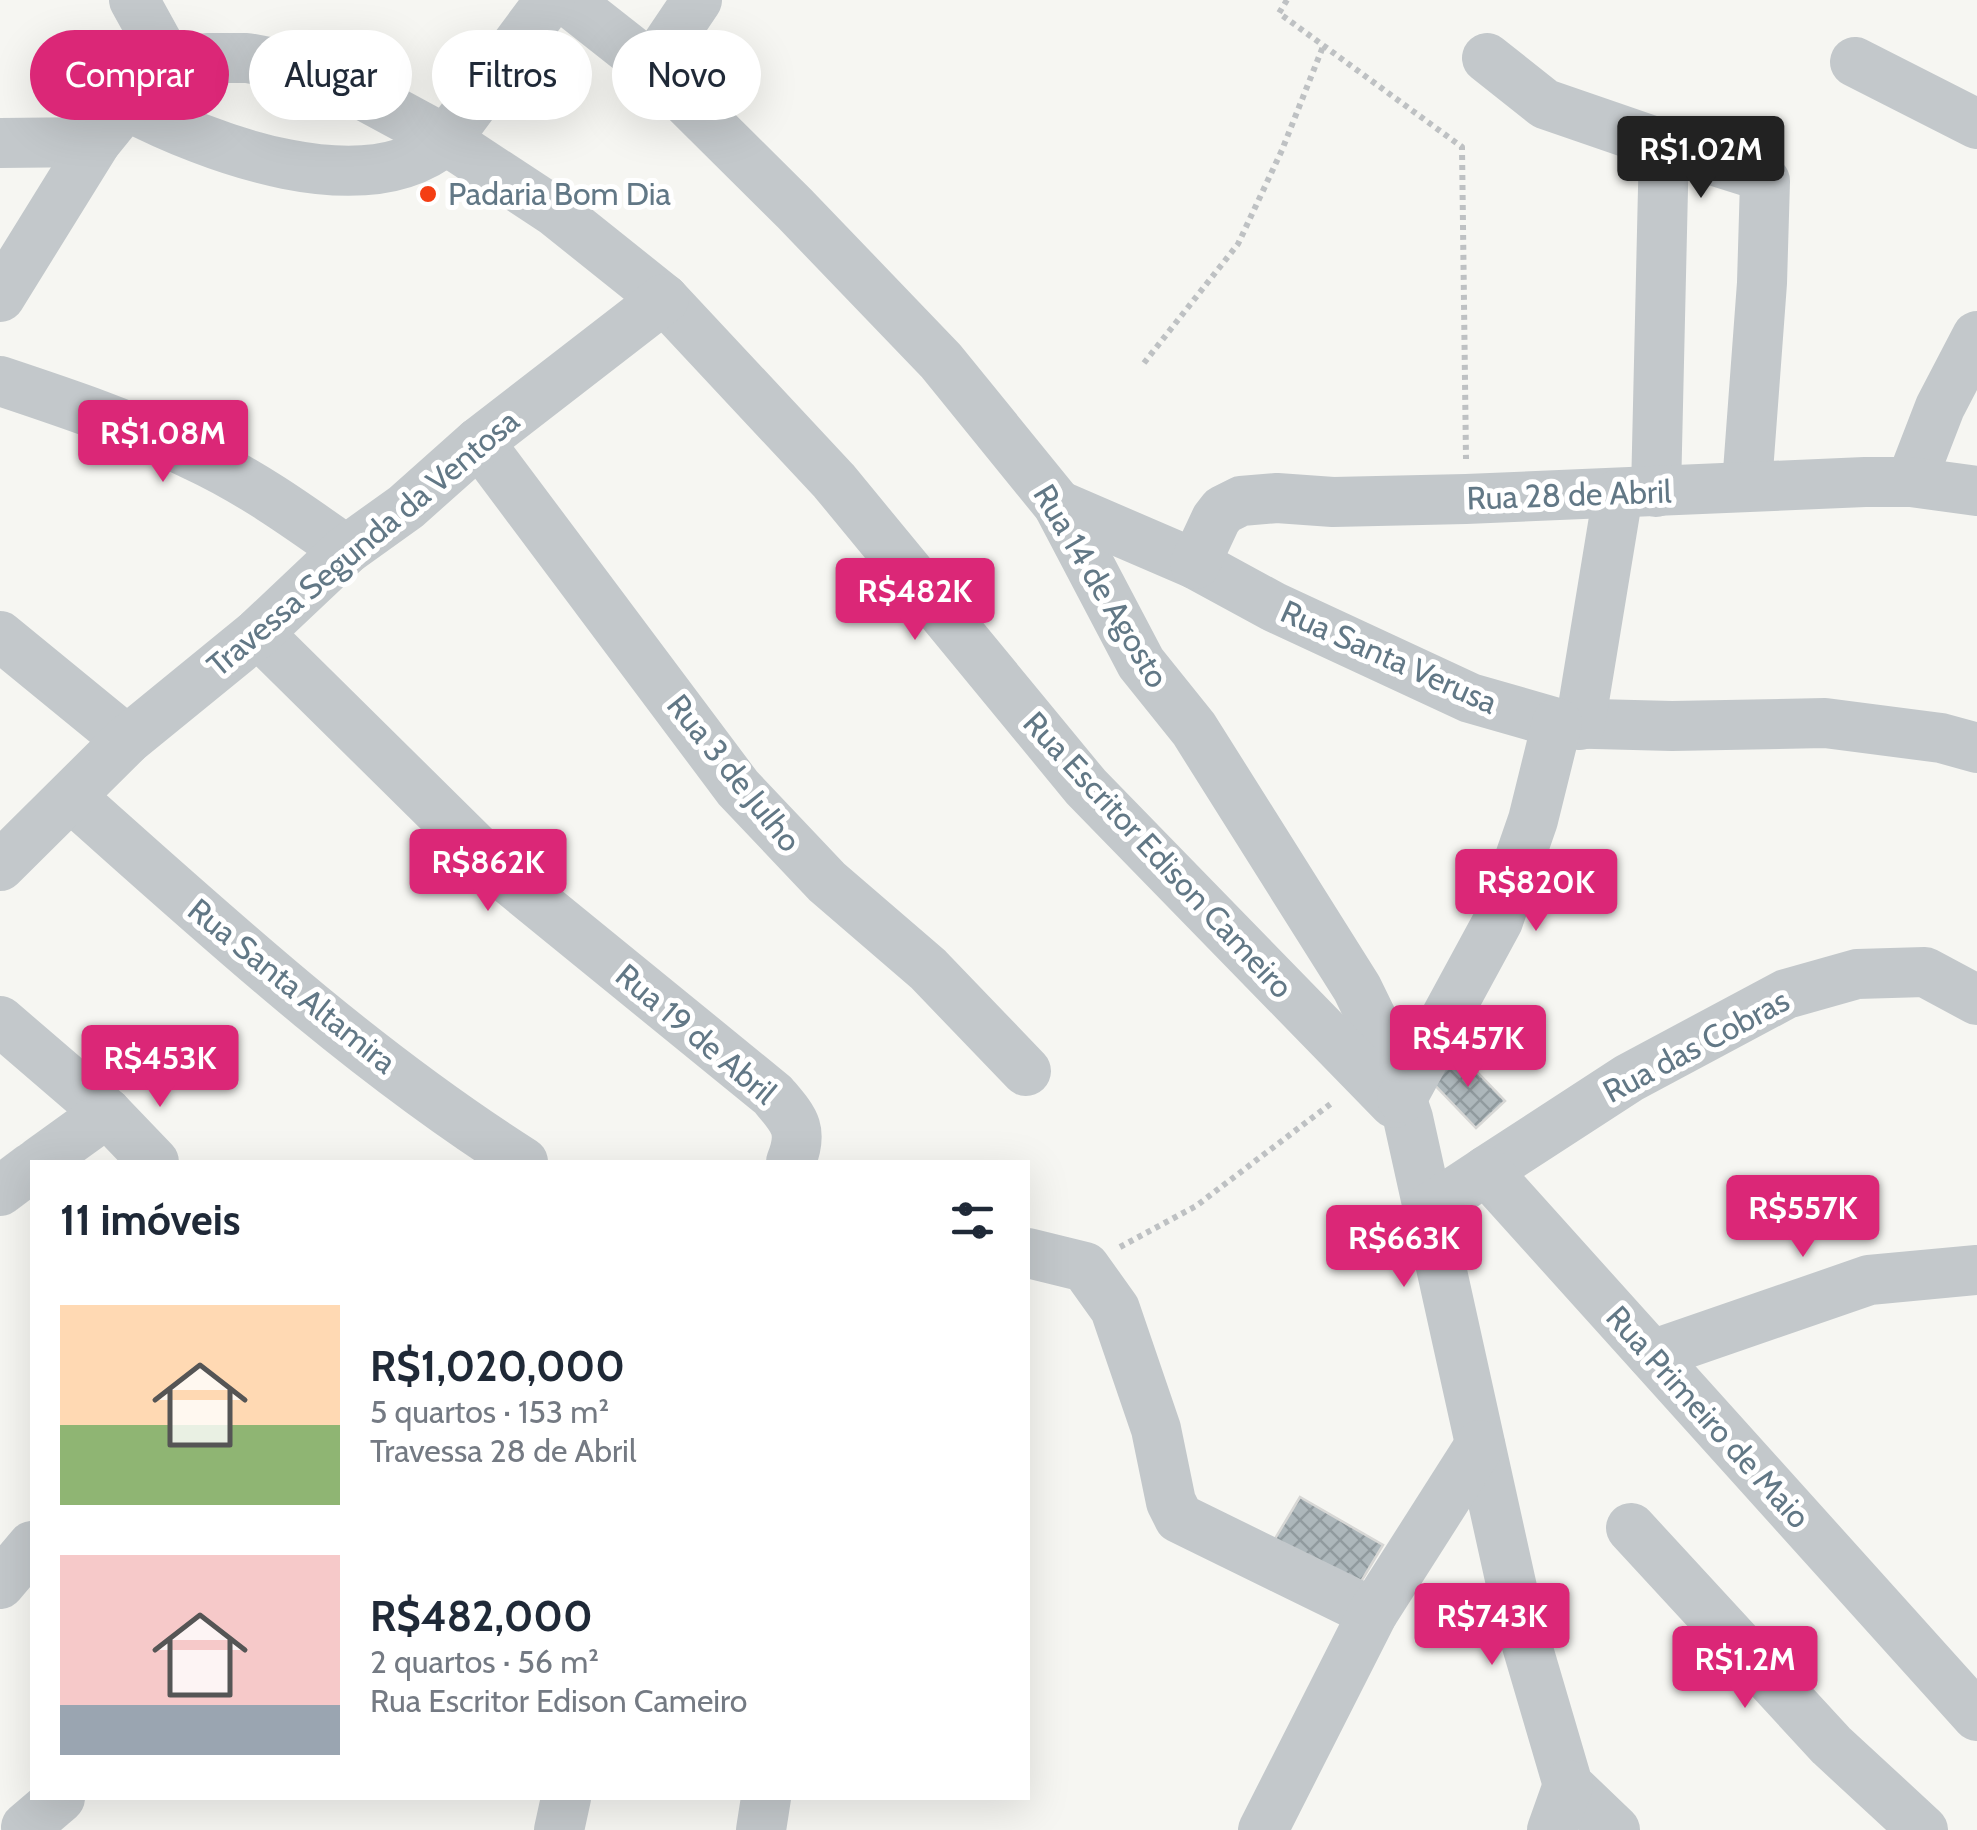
<!DOCTYPE html>
<html lang="pt">
<head>
<meta charset="utf-8">
<style>
	:root { --surface:#fff; --page:#f2f2f3; --text:#1f2937; --muted:#747a83; --accent:#db2777 }
	body { margin:0; font-family:Cabin,sans-serif; background:var(--page); color:var(--text); height:100vh; display:flex; flex-direction:column; font-size:38px; white-space:nowrap }
	* { box-sizing:border-box; margin:0 }
	p { font-size:32px; color:var(--muted) }
	.icon { flex:none; width:55px; height:55px; fill:none; stroke:currentColor; stroke-width:2; stroke-linecap:round; stroke-linejoin:round }
	.map { position:relative; flex:1; overflow:hidden }
	.drawer { position:absolute; left:30px; top:1160px; width:1000px; height:640px; display:flex; flex-direction:column; background:var(--surface); border-radius:0px; box-shadow:0 10px 40px #0002 }
	.drawer>* { flex:none }
	.banner { position:absolute; left:30px; top:30px; width:1000px; height:90px; display:flex; gap:20px }
	.price { position:absolute; translate:-50% -85px; padding:0 22px; border-radius:10px; background:var(--accent); color:#fff; font-size:32px; line-height:65px; filter:drop-shadow(0 2px 5px #0008) }
	.price::after { content:''; position:absolute; left:50%; top:60px; width:30px; height:22px; margin-left:-15px; background:inherit; clip-path:polygon(0 0,100% 0,50% 100%) }
	.price.on { background:#222; color:#fff }
	ul { padding:0; list-style:none }
	li { display:flex; align-items:center; gap:30px; height:250px; padding:0 30px }
	li span { display:grid; place-items:center; flex:none; width:280px; height:200px; border-radius:0px; color:#555 }
	li>.icon { margin-inline-start:auto }
	span .icon { width:120px; height:120px; fill:#fffc; stroke-width:1 }
	li b { font-size:42px }
	h2 { display:flex; justify-content:space-between; align-items:center; height:120px; padding:0 30px; font-size:42px }
	.tag { padding:0 35px; border-radius:45px; background:var(--surface); box-shadow:0 10px 40px #0002; font-size:35px; line-height:90px }
	.tag.on { background:var(--accent); color:#fff }
	.map>svg:first-child { display:block }
</style>
</head>
<body>
<div class="map">
<svg width="1977" height="1830" viewBox="0 0 1977 1830">
	<defs>
		<pattern id="building-cross-hatch" width="8" height="8" patternUnits="userSpaceOnUse" patternTransform="scale(2.5)"><rect width="8" height="8" fill="#adb7bb"/><path d="M0 0l8 8M0 8l8-8" fill="none" stroke="#909a9e"/></pattern>
	</defs>
	<rect width="100%" height="100%" fill="#f6f6f2"/>
	<g fill="url(#building-cross-hatch)" stroke="#d7d7d5" stroke-width="2.5">
		<polygon points="1459,1053 1505,1101 1476,1128 1430,1080"/>
		<polygon points="1300,1497 1383,1545 1356,1590 1273,1542"/>
	</g>
	<g fill="none" stroke-linecap="round" stroke-linejoin="round">
		<g stroke="#bec1c3" stroke-width="6" stroke-dasharray="5 5" stroke-linecap="butt">
			<polyline points="1287,0 1279,13 1462,147 1466,459"/>
			<polyline points="1144,363 1238,244 1282,150 1324,44"/>
			<polyline points="1120,1247 1196,1206 1333,1102"/>
		</g>
		<g stroke="#c3c8cb" stroke-width="50">
			<polyline points="134,0 171,67"/>
			<polyline points="567,0 652,67 795,209 941,361 1058,505 1141,663 1194,729 1357,988 1379,1033 1408,1118 1518,1615 1568,1785 1615,1830"/>
			<polyline points="1487,58 1545,104 1664,145 1656,492"/>
			<polyline points="1855,62 1977,124"/>
			<polyline points="652,67 697,0"/>
			<path d="M 126,105 C 208,148 365,208 446,140 L 550,0"/>
			<polyline points="0,143 96,142"/>
			<polyline points="1664,145 1759,175 1765,181 1762,283 1747,485"/>
			<polyline points="0,297 96,142 126,105 171,67 207,58 247,58 285,65 337,81 446,140 554,211 664,299 834,481 1086,787 1394,1103"/>
			<path d="M 0,381 C 66,403 132,425 195,456 C 249,481 298,516 346,550"/>
			<polyline points="479,442 738,788 827,882 928,969 1026,1071"/>
			<polyline points="1911,482 1940,407 1977,336"/>
			<polyline points="1058,505 1195,564 1274,607 1470,698 1557,723 1672,726 1825,723 1941,738 1977,748"/>
			<polyline points="1195,564 1216,519 1223,510 1241,501 1277,498 1333,502 1466,499 1865,482 1911,482 1977,491"/>
			<path d="M 258,633 L 502,874 L 773,1095 C 794,1120 804,1129 791,1162"/>
			<polyline points="0,636 127,740"/>
			<polyline points="1580,725 1618,494"/>
			<path d="M 71,797 C 216,926 359,1058 523,1162"/>
			<polyline points="0,866 127,740 258,633 346,550 406,507 479,442 664,299"/>
			<polyline points="0,1021 107,1113 154,1162"/>
			<polyline points="1402,1098 1498,921 1533,820 1557,723"/>
			<polyline points="39,1162 107,1113"/>
			<polyline points="1486,1171 1629,1078 1786,994 1857,974 1925,972 1977,1000"/>
			<polyline points="0,1191 32,1167"/>
			<polyline points="1427,1210 1486,1171 1977,1716"/>
			<polyline points="1028,1253 1085,1267 1115,1309 1156,1429 1171,1502 1179,1518 1373,1613"/>
			<polyline points="1652,1355 1869,1280 1977,1270"/>
			<polyline points="1631,1528 1831,1745 1923,1830"/>
			<polyline points="0,1584 32,1546"/>
			<polyline points="26,1827 60,1798"/>
			<polyline points="559,1830 566,1798"/>
			<polyline points="761,1830 766,1798"/>
			<polyline points="1263,1830 1373,1613 1480,1445"/>
			<polyline points="1552,1830 1568,1785"/>
		</g>
	</g>
	<circle fill="#f43e14" stroke="#fff" stroke-width="4" cx="428" cy="194" r="10"/>
	<g text-anchor="middle" stroke-width="10" stroke-linejoin="round" paint-order="stroke">
		<g font-size="32" fill="#627886" stroke="#fff" text-anchor="start">
			<text x="448" y="205">Padaria Bom Dia</text>
		</g>
		<g font-size="32" fill="#627886" stroke="#fff">
			<text transform="translate(1569 495) rotate(-2)" y="11">Rua 28 de Abril</text>
			<text transform="translate(363 543) rotate(-40)" y="11">Travessa Segunda da Ventosa</text>
			<text transform="translate(1101 586) rotate(59)" y="11">Rua 14 de Agosto</text>
			<text transform="translate(1389 657) rotate(24)" y="11">Rua Santa Verusa</text>
			<text transform="translate(734 773) rotate(51)" y="11">Rua 3 de Julho</text>
			<text transform="translate(1158 855) rotate(47)" y="11">Rua Escritor Edison Cameiro</text>
			<text transform="translate(292 986) rotate(39)" y="11">Rua Santa Altamira</text>
			<text transform="translate(696 1034) rotate(40)" y="11">Rua 19 de Abril</text>
			<text transform="translate(1696 1046) rotate(-28)" y="11">Rua das Cobras</text>
			<text transform="translate(1708 1417) rotate(48)" y="11">Rua Primeiro de Maio</text>
		</g>
	</g>
</svg>
<b class="price on" style="left:1701px;top:201px">R$1.02M</b>
<b class="price" style="left:163px;top:485px">R$1.08M</b>
<b class="price" style="left:915px;top:643px">R$482K</b>
<b class="price" style="left:488px;top:914px">R$862K</b>
<b class="price" style="left:1536px;top:934px">R$820K</b>
<b class="price" style="left:1468px;top:1090px">R$457K</b>
<b class="price" style="left:160px;top:1110px">R$453K</b>
<b class="price" style="left:1803px;top:1260px">R$557K</b>
<b class="price" style="left:1404px;top:1290px">R$663K</b>
<b class="price" style="left:1492px;top:1668px">R$743K</b>
<b class="price" style="left:1745px;top:1711px">R$1.2M</b>
<div class="banner">
<a class="tag on">Comprar</a>
<a class="tag">Alugar</a>
<a class="tag">Filtros</a>
<a class="tag">Novo</a>
</div>
<section class="drawer">
<h2>11 imóveis<svg class="icon" aria-label="filters" viewBox="0 0 24 24"><path d="M4 7h16M4 17h16"/><circle cx="9" cy="7" r="2"/><circle cx="15" cy="17" r="2"/></svg></h2>
<ul>
<li><span style="background:linear-gradient(#ffd9b3 60%,#8fb573 0)"><svg class="icon" aria-label="home" viewBox="0 0 24 24"><path d="M3 11l9-7 9 7M6 9v11h12V9"/></svg></span><div><b>R$1,020,000</b><p>5 quartos · 153 m²</p><p>Travessa 28 de Abril</p></div></li>
<li><span style="background:linear-gradient(#f6c9c9 75%,#9aa5b1 0)"><svg class="icon" aria-label="home" viewBox="0 0 24 24"><path d="M3 11l9-7 9 7M6 9v11h12V9"/></svg></span><div><b>R$482,000</b><p>2 quartos · 56 m²</p><p>Rua Escritor Edison Cameiro</p></div></li>
</ul>
</section>
</div>
</body>
</html>
